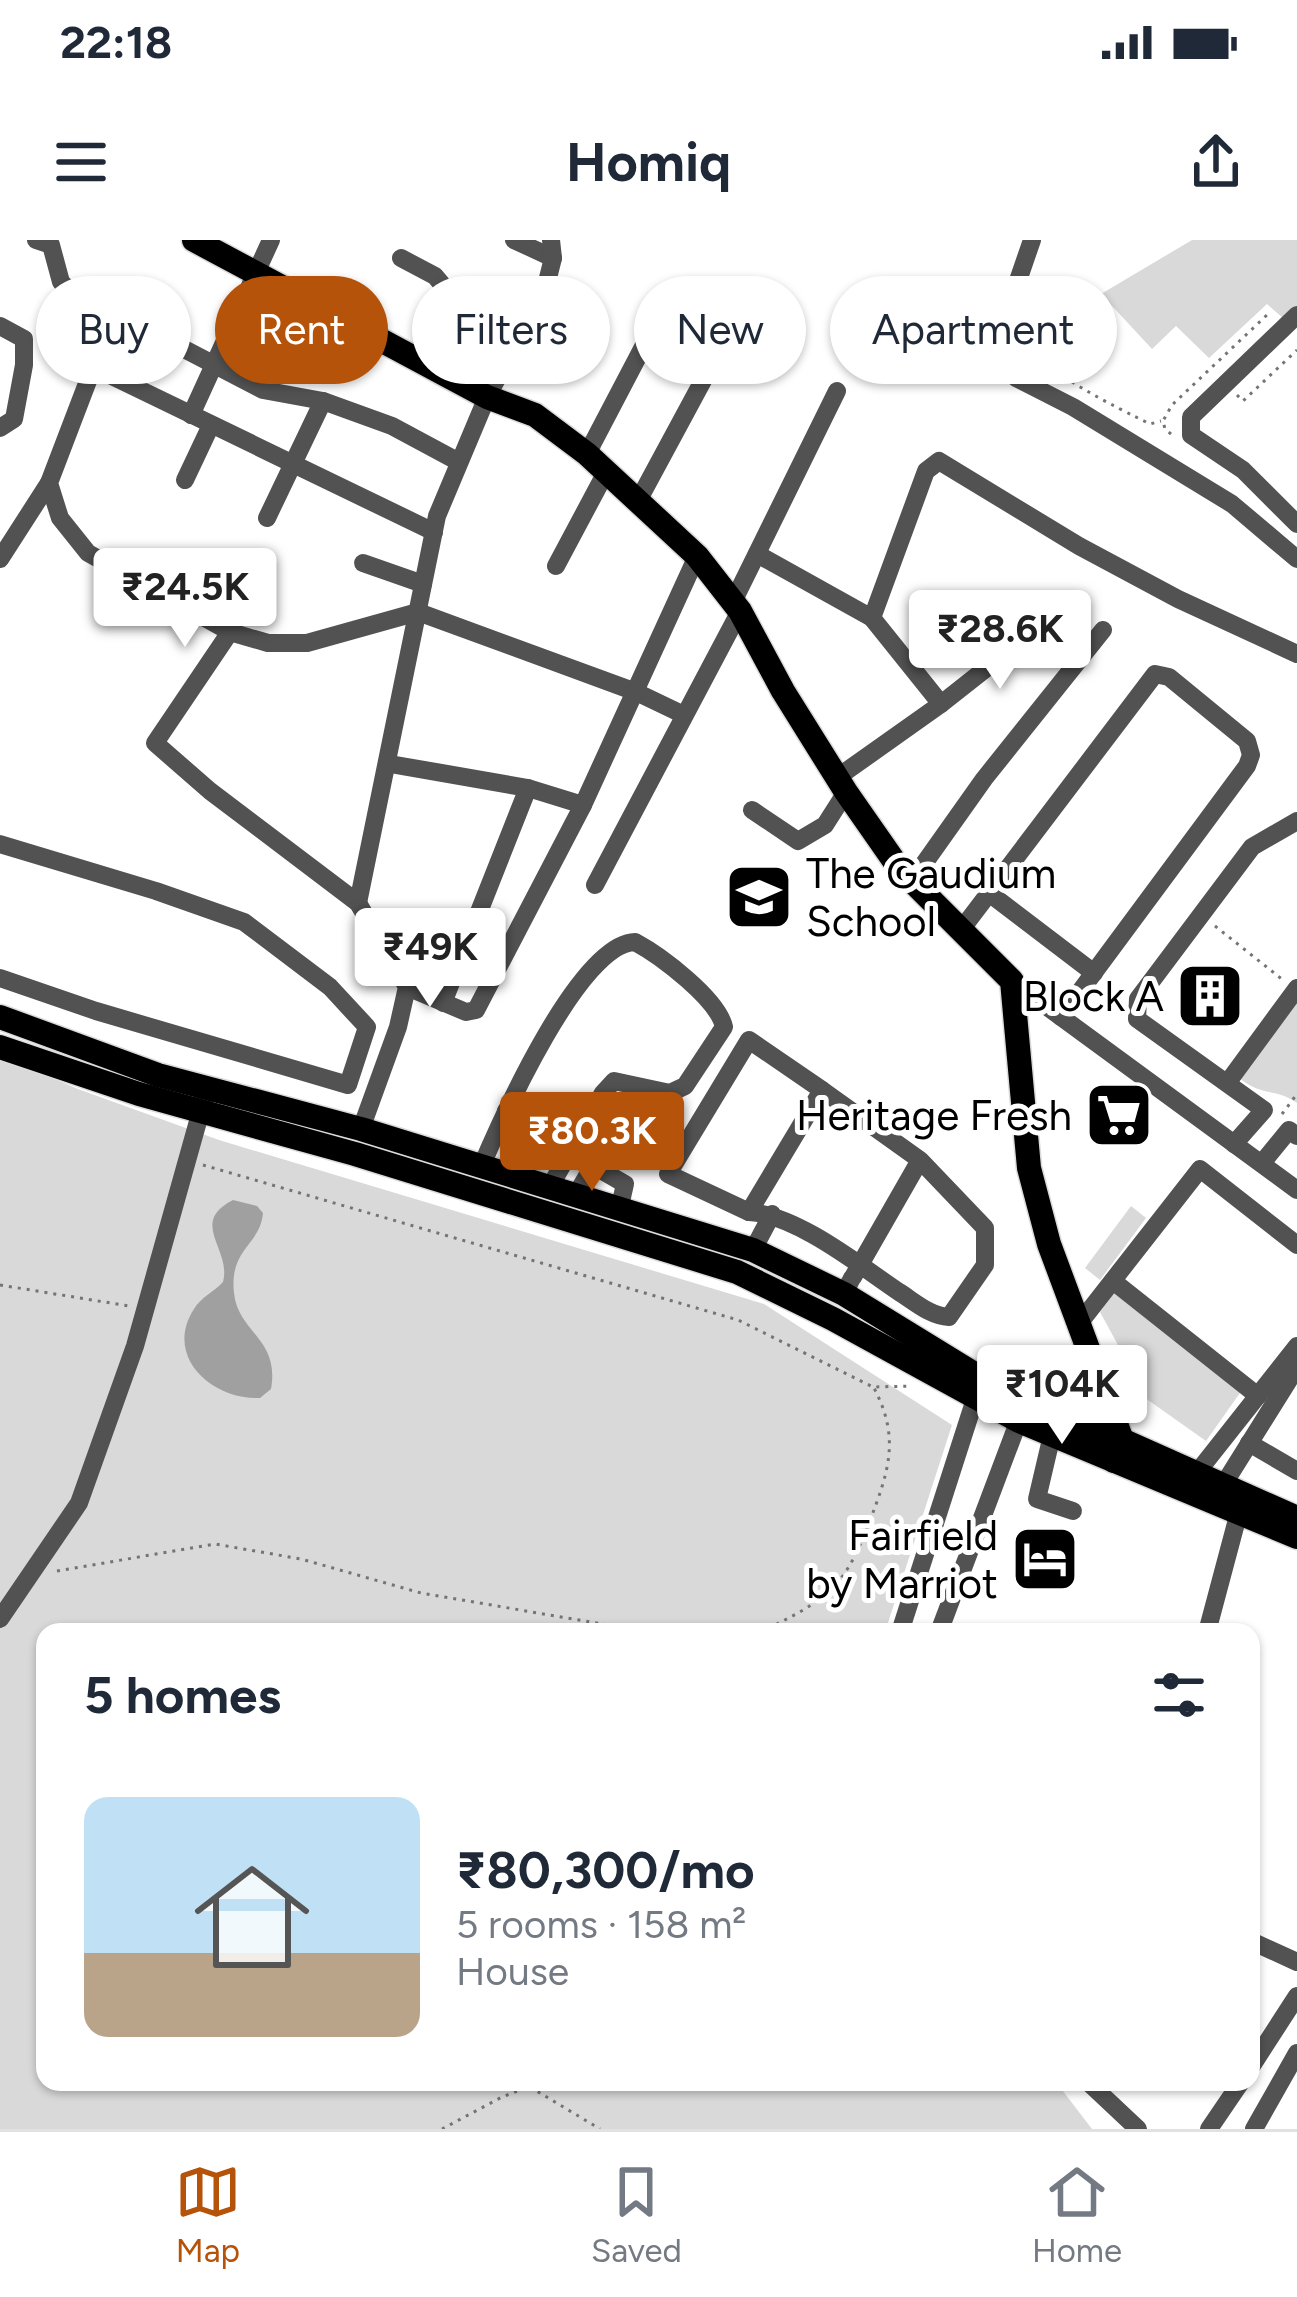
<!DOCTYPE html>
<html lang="en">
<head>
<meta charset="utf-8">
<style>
	:root { --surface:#fff; --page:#f2f2f3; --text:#1f2937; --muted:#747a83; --line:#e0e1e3; --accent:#b45309 }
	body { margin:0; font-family:Figtree,sans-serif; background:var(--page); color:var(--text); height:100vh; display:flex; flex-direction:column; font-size:45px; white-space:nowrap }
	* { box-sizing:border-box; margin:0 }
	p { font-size:39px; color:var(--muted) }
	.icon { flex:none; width:66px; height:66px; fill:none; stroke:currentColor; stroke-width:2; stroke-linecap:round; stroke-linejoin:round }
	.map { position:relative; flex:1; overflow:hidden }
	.drawer { position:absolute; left:36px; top:1383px; width:1224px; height:468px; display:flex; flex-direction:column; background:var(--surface); border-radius:24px; box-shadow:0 3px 9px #0004 }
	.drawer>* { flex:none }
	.banner { position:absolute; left:36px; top:36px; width:1227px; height:108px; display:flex; gap:24px }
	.price { position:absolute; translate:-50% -102px; padding:0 27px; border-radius:12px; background:#fff; color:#222; font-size:39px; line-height:78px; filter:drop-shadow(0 3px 6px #0008) }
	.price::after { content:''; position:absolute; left:50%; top:72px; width:36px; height:27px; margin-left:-18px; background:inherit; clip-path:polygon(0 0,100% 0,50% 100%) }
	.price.current { background:var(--accent); color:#fff }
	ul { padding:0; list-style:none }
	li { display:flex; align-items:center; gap:36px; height:300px; padding:0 48px }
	li span { display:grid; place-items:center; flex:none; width:336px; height:240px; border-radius:24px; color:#555 }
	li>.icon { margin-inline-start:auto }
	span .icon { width:144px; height:144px; fill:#fffc; stroke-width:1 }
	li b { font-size:51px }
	h2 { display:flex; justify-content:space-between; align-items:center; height:144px; padding:0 48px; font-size:51px }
	.tag { padding:0 42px; border-radius:54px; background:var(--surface); box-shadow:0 3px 9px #0004; font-size:42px; line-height:108px }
	.tag.current { background:var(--accent); color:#fff }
	.status { display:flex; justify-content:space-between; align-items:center; height:84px; padding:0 60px; background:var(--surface); direction:ltr }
	.status svg { height:33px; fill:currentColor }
	header { display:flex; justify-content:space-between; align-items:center; height:156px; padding:0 48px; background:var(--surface); font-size:54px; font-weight:700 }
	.dock { display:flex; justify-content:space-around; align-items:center; height:168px; border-top:3px solid var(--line); background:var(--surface); font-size:33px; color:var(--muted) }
	.dock a { display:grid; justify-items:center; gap:6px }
	.dock .current { color:var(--accent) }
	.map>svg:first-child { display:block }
</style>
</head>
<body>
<div class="status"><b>22:18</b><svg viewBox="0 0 49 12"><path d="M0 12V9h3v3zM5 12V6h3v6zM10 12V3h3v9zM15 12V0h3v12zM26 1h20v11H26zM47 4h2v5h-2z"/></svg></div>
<header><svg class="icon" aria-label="menu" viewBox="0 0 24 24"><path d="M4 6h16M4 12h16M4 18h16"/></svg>Homiq<svg class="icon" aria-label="share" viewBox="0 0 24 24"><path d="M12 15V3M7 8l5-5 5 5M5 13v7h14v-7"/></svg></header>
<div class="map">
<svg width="1297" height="1889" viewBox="0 0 1297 1889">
	<rect width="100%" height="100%" fill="#fff"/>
	<g fill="#d9d9d9">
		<polygon points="1192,0 1297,0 1297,66 1284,79 1267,64 1209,118 1176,86 1152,109 1101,54"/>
		<path d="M 1297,753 L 1297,863 C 1275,847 1263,858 1238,837 Z"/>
		<polygon points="0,816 78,849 219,900 764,1064 952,1185 885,1392 45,1392 45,1842 1056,1842 1092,1889 0,1889"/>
		<polygon points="1131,966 1146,978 1100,1040 1085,1028"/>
		<polygon points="1115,1052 1242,1150 1206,1201 1148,1160 1100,1072"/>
	</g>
	<path fill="#a0a0a0" d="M 233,960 L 257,966 L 263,973 C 260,1006 229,1008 234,1053 C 238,1093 280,1098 271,1149 L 260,1158 C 213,1160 163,1117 194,1069 C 201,1057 214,1052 223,1042 C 232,1009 188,983 233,960 Z"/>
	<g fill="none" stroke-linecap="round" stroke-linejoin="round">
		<defs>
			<g id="major">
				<polyline points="194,0 487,157 535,175 587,214 697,316 740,371 783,451 846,552 899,628 1012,741 1029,928 1049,1004 1122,1200 1114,1221"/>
				<polyline points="0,777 158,835 361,889 753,1010 844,1054 976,1135 1297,1278"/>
				<polyline points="0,807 139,854 355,914 737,1032 833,1079 1019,1181 1297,1297"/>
			</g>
		</defs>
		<use href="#major" stroke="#dbdbdb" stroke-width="27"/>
		<g stroke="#747474" stroke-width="3" stroke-dasharray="3 6" stroke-linecap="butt">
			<path d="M 1026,100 C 1040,131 1118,168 1150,184 L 1161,181"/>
			<polyline points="1237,155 1243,161 1297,110"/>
			<polyline points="1171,194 1165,189 1163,181 1172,165 1268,74 1270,77"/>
			<polyline points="1215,686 1283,740"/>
			<polyline points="1282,874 1297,854"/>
			<polyline points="203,925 738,1080 873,1147 912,1146"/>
			<polyline points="0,1045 129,1066"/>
			<polyline points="57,1331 215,1304 301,1319 421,1353 649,1392"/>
			<path d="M 760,1392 C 785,1380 812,1368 832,1348 C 850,1331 860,1306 869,1283 C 888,1233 901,1199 874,1148"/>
			<polyline points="530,1847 600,1889"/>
			<polyline points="442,1889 502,1857 541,1842"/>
		</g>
		<g stroke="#525252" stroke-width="18">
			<polyline points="36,0 51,5 61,42 85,66 136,84 263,150 323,161 392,186 459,222"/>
			<polyline points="514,0 553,18"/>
			<polyline points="1032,0 1011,61 1006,103 1008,123 1016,138 1073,167 1232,264 1297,319"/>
			<polyline points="401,18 435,36 460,66 457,91 442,132"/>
			<polyline points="1297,75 1191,177 1191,195 1243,230 1297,284"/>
			<polyline points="112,78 49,243 60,278 88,313 230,392 268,403 307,403 418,372 636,452 684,475"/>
			<polyline points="0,86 24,99 24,125 14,179 0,188"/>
			<polyline points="91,126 434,292"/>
			<polyline points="191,175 271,0"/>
			<polyline points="587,214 653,88"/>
			<polyline points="185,240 211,185"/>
			<polyline points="637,263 720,109"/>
			<polyline points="267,278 323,161"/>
			<polyline points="757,314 872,378 941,464 838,537"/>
			<polyline points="0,319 49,243"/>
			<polyline points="363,323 423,344"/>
			<polyline points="556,326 605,234"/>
			<polyline points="253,339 230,392 155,503 210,551 358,663 407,747 398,787 361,889"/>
			<polyline points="733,362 837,151"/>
			<polyline points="872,378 926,231 939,221 1079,306 1178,359 1297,414"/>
			<polyline points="941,464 1026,397"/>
			<polyline points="390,524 528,548 583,565"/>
			<polyline points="752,570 798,601 825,585 846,552"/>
			<polyline points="0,604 156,651 244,682 330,747 367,787 348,845 96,771 0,738"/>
			<polyline points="911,642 984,539 1103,390"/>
			<polyline points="595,645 740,371"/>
			<polyline points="989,653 1094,733"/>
			<polyline points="358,663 437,276 487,157 544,54 553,18 551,0"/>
			<polyline points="961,690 1155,434 1169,437 1247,501 1251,515 1247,526 1061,777"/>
			<polyline points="1012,741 1297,950"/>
			<polyline points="407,747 466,772 476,770 583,565 697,316"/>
			<polyline points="443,763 528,548"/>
			<polyline points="1228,842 1297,748"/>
			<polyline points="506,871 569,911"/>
			<polyline points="1234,904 1264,870 1137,779 1138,759 1252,607 1297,581"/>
			<polyline points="1262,923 1289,890 1297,896"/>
			<path d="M 482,925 C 503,876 580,703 635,702 C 661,716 718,759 724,787 L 685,846 L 670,853 L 614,841 L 603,853 L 551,945"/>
			<polyline points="577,953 590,931 599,929 625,944 620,966"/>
			<polyline points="749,972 668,934 749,800 822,850"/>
			<polyline points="753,1010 772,974"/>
			<polyline points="1113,1041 1258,1156"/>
			<path d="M 844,1054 L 852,1038 L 853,1037 C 875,998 898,959 920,920 L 822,850 L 749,972 C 797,975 859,1025 899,1052 C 915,1062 930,1076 949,1077 L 985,1025 L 985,988 L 920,920"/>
			<polyline points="1078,1085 1200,929 1297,1005"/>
			<polyline points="1052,1195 1037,1259 1073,1271"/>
			<polyline points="1249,1203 1297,1231"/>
			<polyline points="1192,1239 1297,1106"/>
			<polyline points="1217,1255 1297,1127"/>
			<polyline points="0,1379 79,1263 135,1106 204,860"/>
			<polyline points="900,1392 975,1159"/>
			<polyline points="939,1392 1022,1172"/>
			<polyline points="1207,1392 1239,1272"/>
			<polyline points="1251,1701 1297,1722"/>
			<polyline points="1251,1827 1297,1756"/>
			<polyline points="1088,1842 1138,1889"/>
			<polyline points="1209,1889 1241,1842"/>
			<polyline points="1254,1889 1297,1813"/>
		</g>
		<use href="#major" stroke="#000" stroke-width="24"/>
	</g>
	<defs>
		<symbol id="school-square" viewBox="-11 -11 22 22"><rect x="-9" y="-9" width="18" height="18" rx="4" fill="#000" stroke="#fff"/><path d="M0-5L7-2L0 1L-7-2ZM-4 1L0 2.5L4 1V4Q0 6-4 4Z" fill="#fff"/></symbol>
		<symbol id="building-square" viewBox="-11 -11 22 22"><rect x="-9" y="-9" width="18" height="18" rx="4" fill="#000" stroke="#fff"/><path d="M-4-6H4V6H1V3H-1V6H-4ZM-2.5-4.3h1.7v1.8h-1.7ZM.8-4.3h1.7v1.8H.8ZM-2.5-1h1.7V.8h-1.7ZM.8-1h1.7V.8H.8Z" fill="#fff"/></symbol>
		<symbol id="supermarket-square" viewBox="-11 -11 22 22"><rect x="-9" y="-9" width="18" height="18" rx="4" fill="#000" stroke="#fff"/><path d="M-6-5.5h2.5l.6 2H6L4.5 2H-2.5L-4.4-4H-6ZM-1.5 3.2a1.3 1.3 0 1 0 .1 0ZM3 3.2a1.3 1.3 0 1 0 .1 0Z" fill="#fff"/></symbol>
		<symbol id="hotel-square" viewBox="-11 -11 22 22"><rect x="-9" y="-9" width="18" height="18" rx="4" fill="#000" stroke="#fff"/><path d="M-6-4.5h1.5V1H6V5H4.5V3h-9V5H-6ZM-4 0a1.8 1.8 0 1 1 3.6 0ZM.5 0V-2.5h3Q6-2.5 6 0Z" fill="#fff"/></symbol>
	</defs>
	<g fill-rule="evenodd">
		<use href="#school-square" x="721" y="619" width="76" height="76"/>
		<use href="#building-square" x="1172" y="718" width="76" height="76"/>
		<use href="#supermarket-square" x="1081" y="837" width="76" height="76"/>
		<use href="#hotel-square" x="1007" y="1281" width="76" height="76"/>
	</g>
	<g text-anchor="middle" stroke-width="10" stroke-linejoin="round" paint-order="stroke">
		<g font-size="42" fill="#000" stroke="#fff" text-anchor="end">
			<text x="806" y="648" text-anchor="start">The Gaudium<tspan x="806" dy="48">School</tspan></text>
			<text x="1164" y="771">Block A</text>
			<text x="1072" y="890">Heritage Fresh</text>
			<text x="998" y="1310">Fairfield<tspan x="998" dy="48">by Marriot</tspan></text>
		</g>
	</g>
</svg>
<b class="price" style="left:185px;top:410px">₹24.5K</b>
<b class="price" style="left:1000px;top:452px">₹28.6K</b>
<b class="price" style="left:430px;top:770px">₹49K</b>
<b class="price current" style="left:592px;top:954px">₹80.3K</b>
<b class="price" style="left:1062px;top:1207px">₹104K</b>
<div class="banner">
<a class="tag">Buy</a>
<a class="tag current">Rent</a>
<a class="tag">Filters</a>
<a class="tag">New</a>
<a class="tag">Apartment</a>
</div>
<section class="drawer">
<h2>5 homes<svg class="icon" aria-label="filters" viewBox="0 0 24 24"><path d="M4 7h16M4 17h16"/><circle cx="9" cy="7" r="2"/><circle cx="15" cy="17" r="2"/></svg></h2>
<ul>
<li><span style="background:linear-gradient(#bfe0f5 65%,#b9a48a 0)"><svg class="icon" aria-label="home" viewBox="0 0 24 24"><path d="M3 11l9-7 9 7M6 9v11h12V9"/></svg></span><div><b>₹80,300/mo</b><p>5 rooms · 158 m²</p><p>House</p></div></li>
</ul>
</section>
</div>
<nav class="dock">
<a class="current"><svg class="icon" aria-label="map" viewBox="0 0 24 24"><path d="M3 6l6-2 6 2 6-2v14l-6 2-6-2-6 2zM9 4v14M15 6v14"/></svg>Map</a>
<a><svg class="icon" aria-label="saved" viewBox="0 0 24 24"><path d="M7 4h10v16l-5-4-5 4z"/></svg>Saved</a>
<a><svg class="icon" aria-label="home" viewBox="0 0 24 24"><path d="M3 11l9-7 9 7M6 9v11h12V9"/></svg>Home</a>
</nav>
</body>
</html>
